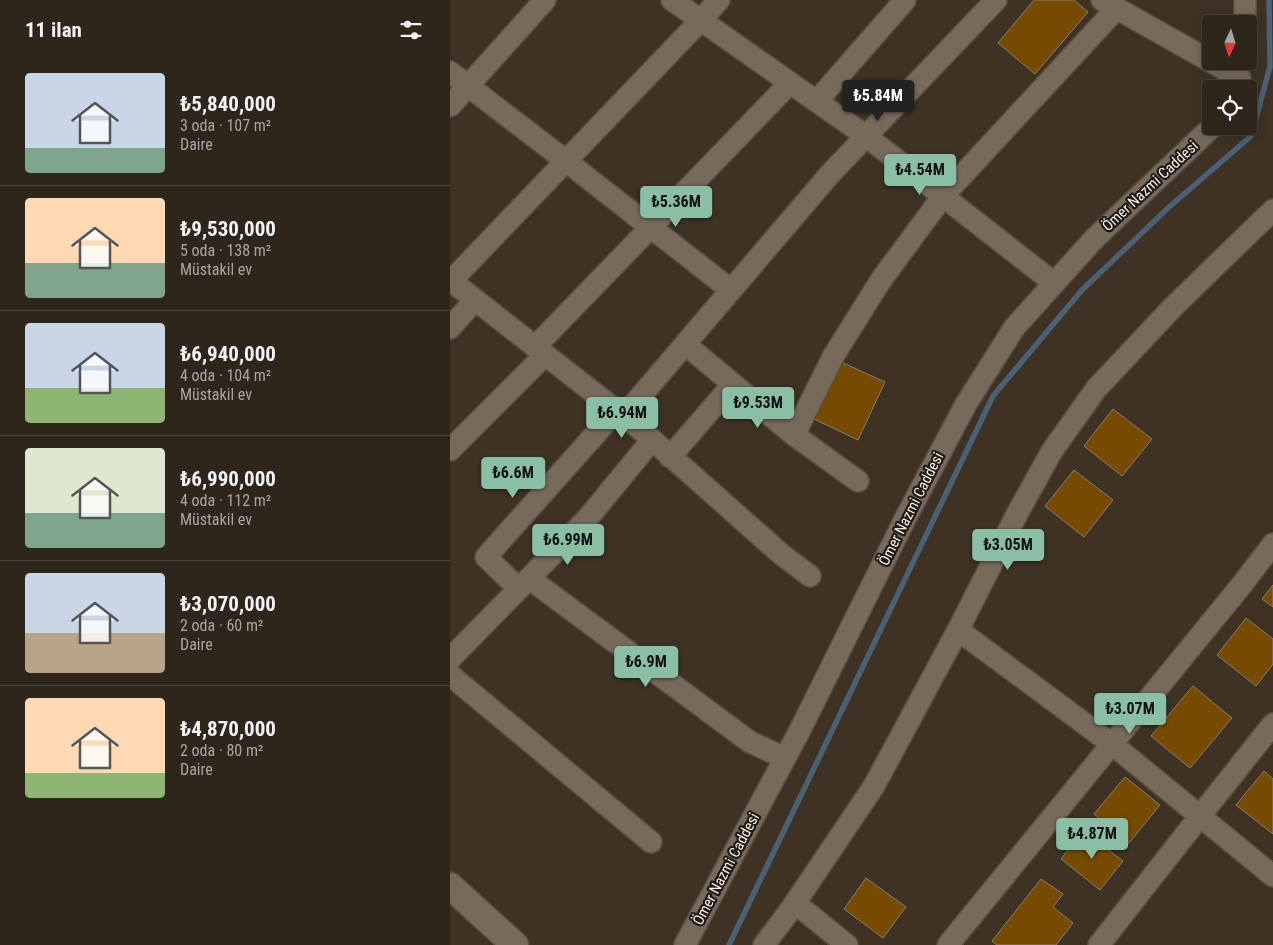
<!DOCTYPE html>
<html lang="tr">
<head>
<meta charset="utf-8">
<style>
	:root { --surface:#2e261b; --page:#3a3228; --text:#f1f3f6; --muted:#a7a5a3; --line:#49433a; --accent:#8abfa5 }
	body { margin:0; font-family:"Roboto Condensed",sans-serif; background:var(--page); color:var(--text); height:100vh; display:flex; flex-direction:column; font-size:19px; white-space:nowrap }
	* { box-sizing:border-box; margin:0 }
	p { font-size:16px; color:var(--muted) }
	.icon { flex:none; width:28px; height:28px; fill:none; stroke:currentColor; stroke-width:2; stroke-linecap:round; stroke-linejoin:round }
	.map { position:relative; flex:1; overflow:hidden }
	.drawer { display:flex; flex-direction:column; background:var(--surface); width:450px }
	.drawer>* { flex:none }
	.needle { width:32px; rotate:184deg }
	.fabs { position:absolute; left:752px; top:15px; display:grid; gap:10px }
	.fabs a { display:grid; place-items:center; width:55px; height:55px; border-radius:5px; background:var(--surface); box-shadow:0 2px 12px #0003,0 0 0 1px var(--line); font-size:25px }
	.price { position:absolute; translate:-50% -42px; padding:0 11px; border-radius:5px; background:var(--accent); color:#111; font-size:16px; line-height:32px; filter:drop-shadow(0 1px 2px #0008) }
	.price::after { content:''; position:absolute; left:50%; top:30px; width:15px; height:11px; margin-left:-8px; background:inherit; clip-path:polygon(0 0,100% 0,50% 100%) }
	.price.on { background:#222; color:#fff }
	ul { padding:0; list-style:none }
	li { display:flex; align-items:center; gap:15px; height:125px; padding:0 25px }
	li+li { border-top:1px solid var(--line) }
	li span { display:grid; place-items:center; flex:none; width:140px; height:100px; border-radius:5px; color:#555 }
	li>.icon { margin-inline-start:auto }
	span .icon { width:60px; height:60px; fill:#fffc; stroke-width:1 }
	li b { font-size:21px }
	h2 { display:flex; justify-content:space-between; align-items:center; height:60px; padding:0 25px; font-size:21px }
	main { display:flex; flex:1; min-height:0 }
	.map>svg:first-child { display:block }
</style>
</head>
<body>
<main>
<section class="drawer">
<h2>11 ilan<svg class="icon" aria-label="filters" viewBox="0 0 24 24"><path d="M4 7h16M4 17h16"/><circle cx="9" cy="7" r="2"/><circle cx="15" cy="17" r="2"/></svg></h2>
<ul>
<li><span style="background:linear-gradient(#c9d6e8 75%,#7fa58c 0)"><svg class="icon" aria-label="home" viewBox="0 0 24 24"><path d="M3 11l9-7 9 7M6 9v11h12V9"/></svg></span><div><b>₺5,840,000</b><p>3 oda · 107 m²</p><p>Daire</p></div></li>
<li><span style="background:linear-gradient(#ffd9b3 65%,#7fa58c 0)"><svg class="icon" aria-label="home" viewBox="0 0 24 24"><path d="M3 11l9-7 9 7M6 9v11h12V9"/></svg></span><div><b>₺9,530,000</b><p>5 oda · 138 m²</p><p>Müstakil ev</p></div></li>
<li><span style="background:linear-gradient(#c9d6e8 65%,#8fb573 0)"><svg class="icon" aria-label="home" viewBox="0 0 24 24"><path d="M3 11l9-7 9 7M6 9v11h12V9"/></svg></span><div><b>₺6,940,000</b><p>4 oda · 104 m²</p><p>Müstakil ev</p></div></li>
<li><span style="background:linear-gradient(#dfe7d0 65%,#7fa58c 0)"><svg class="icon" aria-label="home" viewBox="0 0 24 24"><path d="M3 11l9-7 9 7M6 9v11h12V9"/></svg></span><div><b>₺6,990,000</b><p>4 oda · 112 m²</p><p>Müstakil ev</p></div></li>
<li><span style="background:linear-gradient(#c9d6e8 60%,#b9a48a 0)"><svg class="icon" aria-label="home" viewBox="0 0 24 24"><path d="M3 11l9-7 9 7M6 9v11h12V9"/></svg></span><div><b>₺3,070,000</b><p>2 oda · 60 m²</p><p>Daire</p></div></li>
<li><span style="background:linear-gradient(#ffd9b3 75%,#8fb573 0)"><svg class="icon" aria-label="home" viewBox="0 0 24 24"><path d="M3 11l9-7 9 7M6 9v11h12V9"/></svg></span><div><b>₺4,870,000</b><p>2 oda · 80 m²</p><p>Daire</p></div></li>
</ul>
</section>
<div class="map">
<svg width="823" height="945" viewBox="0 0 823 945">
	<rect width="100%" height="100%" fill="#3d3224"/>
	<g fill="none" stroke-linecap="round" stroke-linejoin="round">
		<polyline stroke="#4a6074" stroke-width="5.5" points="279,945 543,396 632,290 718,208 801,136 820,67 819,0"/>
	</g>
	<g fill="#764a00" stroke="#8a7d6e">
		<polygon points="584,0 624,0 638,12 585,74 548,43"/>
		<polygon points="389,361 435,382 408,440 362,418"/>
		<polygon points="663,409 702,439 672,476 634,446"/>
		<polygon points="624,470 663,500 634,537 595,506"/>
		<polygon points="823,585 823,607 812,599"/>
		<polygon points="796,618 823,639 823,664 806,686 767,655"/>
		<polygon points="743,686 782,718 740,768 701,736"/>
		<polygon points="814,771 823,779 823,834 786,805"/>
		<polygon points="675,777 710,805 679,843 644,814"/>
		<polygon points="633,830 673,861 650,890 611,859"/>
		<polygon points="416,878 456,907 433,938 394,909"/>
		<polygon points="591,879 613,894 603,907 623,923 606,945 547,945 542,941"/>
	</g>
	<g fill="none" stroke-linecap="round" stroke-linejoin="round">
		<defs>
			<g id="minor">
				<polyline points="222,0 416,136 604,283"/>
				<polyline points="652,0 790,78"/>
				<polyline points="795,0 795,24"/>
				<polyline points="0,72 116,161 281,290"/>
				<polyline points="367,101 455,0"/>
				<polyline points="0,106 95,0"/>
				<polyline points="0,280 190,429 331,554 360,576"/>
				<polyline points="1,281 251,20 269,0"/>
				<polyline points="0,328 25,300"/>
				<polyline points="235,344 344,435 408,481"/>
				<polyline points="85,347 340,83"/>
				<polyline points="173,417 380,174 546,0"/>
				<polyline points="344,435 384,355 431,280 493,196 667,8"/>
				<polyline points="0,450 95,355"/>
				<polyline points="220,457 283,384"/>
				<polyline points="80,579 300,742 335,758"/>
				<polyline points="69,589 36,557 166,411"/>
				<polyline points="508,630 662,744 823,876"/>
				<polyline points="0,659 137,519 202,440"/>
				<polyline points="0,675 201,842"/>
				<polyline points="345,903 397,945"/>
				<polyline points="235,945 350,730 456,517 516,404 564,328 644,239 763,126"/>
				<polyline points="314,945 341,909 424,786 508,630 567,514 602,451 646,389 723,307 823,210"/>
				<polyline points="498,945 794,582 823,544"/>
				<polyline points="649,945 750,816 823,724"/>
			</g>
			<polyline id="tertiary" points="0,886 65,945"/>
		</defs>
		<use href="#minor" stroke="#574d42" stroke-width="24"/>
		<use href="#tertiary" stroke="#574d42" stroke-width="29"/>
		<use href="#minor" stroke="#776a5b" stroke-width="21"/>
		<use href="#tertiary" stroke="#776a5b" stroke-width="26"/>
	</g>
	<g text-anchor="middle" stroke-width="4.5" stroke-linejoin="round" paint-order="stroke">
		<g font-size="15" fill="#f8f0e8" stroke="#201a15">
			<text transform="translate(700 186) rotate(-43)" y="5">Ömer Nazmi Caddesi</text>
			<text transform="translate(461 509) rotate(-63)" y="5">Ömer Nazmi Caddesi</text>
			<text transform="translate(276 869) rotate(-62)" y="5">Ömer Nazmi Caddesi</text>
		</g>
	</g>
</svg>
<div class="fabs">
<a><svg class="needle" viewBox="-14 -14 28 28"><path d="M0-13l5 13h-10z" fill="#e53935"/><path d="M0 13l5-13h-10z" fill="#a7a5a3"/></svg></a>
<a><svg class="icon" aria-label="locate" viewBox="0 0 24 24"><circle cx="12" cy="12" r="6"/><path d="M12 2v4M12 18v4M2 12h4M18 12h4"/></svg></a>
</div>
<b class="price on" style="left:428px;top:122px">₺5.84M</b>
<b class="price" style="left:470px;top:196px">₺4.54M</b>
<b class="price" style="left:226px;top:228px">₺5.36M</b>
<b class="price" style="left:308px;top:429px">₺9.53M</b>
<b class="price" style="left:172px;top:439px">₺6.94M</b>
<b class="price" style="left:63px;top:499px">₺6.6M</b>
<b class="price" style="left:118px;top:566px">₺6.99M</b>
<b class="price" style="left:558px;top:571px">₺3.05M</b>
<b class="price" style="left:196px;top:688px">₺6.9M</b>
<b class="price" style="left:680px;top:735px">₺3.07M</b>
<b class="price" style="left:642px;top:860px">₺4.87M</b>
</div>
</main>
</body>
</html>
